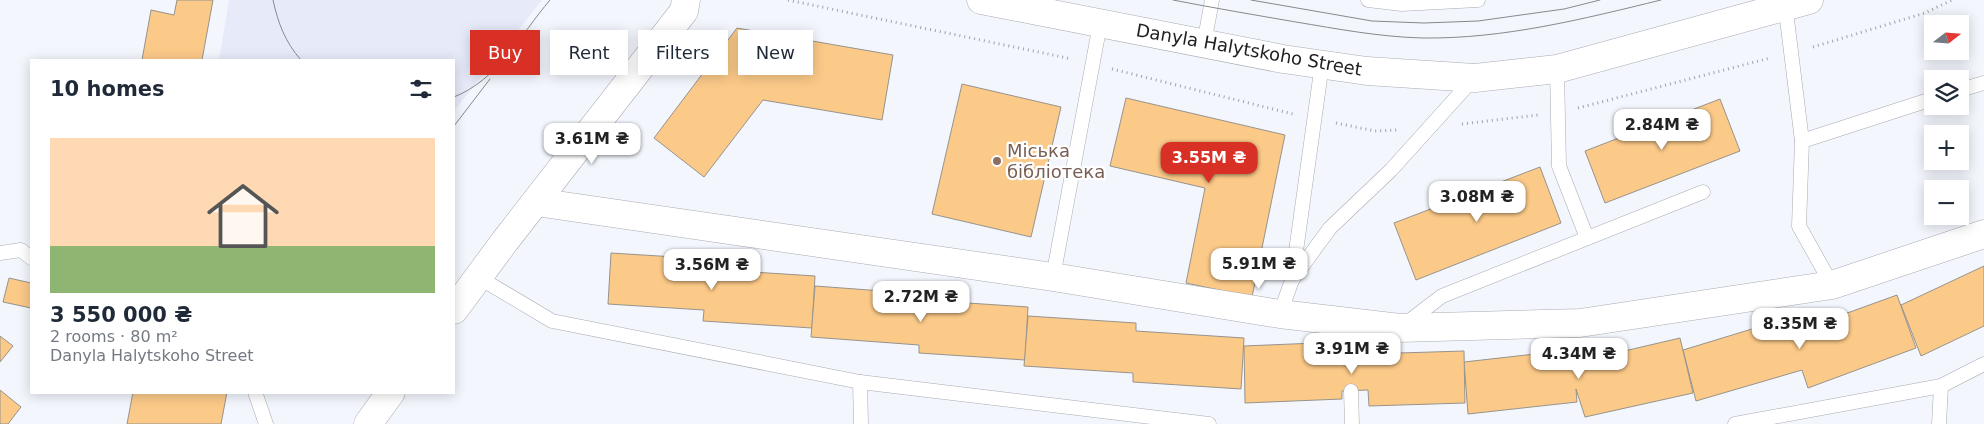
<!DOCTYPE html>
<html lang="en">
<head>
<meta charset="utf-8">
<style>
	:root { --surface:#fff; --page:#f2f2f3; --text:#1f2937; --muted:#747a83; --accent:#d93025 }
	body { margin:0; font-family:"DejaVu Sans",sans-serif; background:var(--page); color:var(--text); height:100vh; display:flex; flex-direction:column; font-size:19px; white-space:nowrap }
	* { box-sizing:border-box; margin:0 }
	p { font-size:16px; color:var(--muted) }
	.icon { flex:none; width:28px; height:28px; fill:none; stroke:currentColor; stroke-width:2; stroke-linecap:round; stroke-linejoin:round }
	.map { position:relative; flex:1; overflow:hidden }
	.drawer { position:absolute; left:30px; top:59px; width:425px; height:335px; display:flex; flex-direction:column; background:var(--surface); border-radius:0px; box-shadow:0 2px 12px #0003 }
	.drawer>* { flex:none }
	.hud { position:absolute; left:470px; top:30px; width:475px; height:45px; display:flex; gap:10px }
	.needle { width:32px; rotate:73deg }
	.fabs { position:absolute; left:1924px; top:15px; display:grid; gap:10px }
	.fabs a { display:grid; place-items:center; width:45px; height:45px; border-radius:0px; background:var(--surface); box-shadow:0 2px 12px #0003; font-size:25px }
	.price { position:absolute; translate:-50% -42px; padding:0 11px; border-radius:10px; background:#fff; color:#222; font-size:16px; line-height:32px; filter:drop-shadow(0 1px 2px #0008) }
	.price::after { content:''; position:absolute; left:50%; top:30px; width:15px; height:11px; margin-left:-8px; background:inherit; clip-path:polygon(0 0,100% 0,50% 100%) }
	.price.selected { background:var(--accent); color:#fff }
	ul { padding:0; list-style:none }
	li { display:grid; align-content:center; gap:10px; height:265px; padding:0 20px }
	li span { display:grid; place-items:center; height:155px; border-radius:0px; color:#555 }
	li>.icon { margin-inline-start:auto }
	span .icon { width:90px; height:90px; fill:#fffc; stroke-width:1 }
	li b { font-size:21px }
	h2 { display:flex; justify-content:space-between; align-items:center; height:60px; padding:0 20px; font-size:21px }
	.tag { padding:0 18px; border-radius:0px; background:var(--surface); box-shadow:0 2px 12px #0003; font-size:18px; line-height:45px }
	.tag.selected { background:var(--accent); color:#fff }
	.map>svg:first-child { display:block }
</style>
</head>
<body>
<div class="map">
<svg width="1984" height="424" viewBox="0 0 1984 424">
	<rect width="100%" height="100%" fill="#f4f6fe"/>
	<polygon fill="#e7eaf9" points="229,0 542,0 454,111 454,60 219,60"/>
	<g fill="#fbc988" stroke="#97938c">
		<polygon points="177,0 213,0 202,60 142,60 151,10 174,15"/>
		<polygon points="737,28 893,55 882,120 763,100 704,177 654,138"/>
		<polygon points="962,84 1061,107 1031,237 932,214"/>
		<polygon points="1126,98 1285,135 1252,297 1186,283 1205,188 1110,166"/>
		<polygon points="1720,99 1740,151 1605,203 1585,151"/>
		<polygon points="1540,167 1561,223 1416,280 1394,223"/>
		<polygon points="611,253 707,259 706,269 815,276 812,328 703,321 704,310 608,304"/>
		<polygon points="1984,266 1984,326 1921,356 1901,305"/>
		<polygon points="9,278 31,283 31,308 3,302"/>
		<polygon points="815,286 923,294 922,300 1028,307 1025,360 919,353 919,345 811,337"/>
		<polygon points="1897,295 1916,348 1808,388 1802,370 1696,401 1683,350 1788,318 1792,333"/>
		<polygon points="1028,316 1136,323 1136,331 1244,338 1241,389 1133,382 1133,373 1024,366"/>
		<polygon points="0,336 13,346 0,362"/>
		<polygon points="1680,338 1693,393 1585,417 1576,389 1577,402 1468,414 1464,362 1571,350 1573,363"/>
		<polygon points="1340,342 1341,362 1367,361 1367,354 1464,351 1465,403 1369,406 1368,390 1342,391 1342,399 1245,403 1244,346"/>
		<polygon points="0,390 21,407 8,424 0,424"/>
		<polygon points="133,392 227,392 221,424 127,424"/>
	</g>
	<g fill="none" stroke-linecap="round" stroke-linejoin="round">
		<defs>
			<g id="lane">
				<polyline points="1368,0 1402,4 1478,0"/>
				<polyline points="1785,3 1802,141 1799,226 1832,285"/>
				<polyline points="1204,44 1212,0"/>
				<polyline points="1557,69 1559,166 1587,238"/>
				<polyline points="1960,90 1984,83"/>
				<polyline points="1802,141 1932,99"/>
				<polyline points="0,253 21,250 31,258"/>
				<polyline points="478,277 552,321 860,382 1209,424"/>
				<polyline points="1053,277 1100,24"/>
				<polyline points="1292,280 1330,228 1391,170 1474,78"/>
				<polyline points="1280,314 1292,280 1322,64"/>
				<polyline points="1350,322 1351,361"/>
				<polyline points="1404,325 1442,296 1703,192"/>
				<polyline points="860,382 861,424"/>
				<polyline points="1351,391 1352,424"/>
				<polyline points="255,392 266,424"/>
				<polyline points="1735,424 1941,386 1984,364"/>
				<polyline points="1939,424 1941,386"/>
			</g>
			<g id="street">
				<polyline points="536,202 1053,277 1280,314 1400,328 1580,323 1832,285 1984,234"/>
				<polyline points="454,310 505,241 684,11 686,0"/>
				<polyline points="368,424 391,392"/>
			</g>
			<polyline id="secondary" points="981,0 1283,59 1367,71 1475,78 1557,69 1809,0"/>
		</defs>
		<use href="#lane" stroke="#a9abb2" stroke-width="15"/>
		<use href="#street" stroke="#a9abb2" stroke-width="29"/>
		<use href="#secondary" stroke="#a9abb2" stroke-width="29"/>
		<g stroke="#a0a2a8" stroke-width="3" stroke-dasharray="1 4" stroke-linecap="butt">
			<polyline points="788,0 1072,59"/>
			<polyline points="1813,47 1925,13 1952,0"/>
			<polyline points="1112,69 1293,114"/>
			<polyline points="1578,108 1770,58"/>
			<polyline points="1336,123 1375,131 1398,130"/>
			<polyline points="1462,124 1538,115"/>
		</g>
		<use href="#lane" stroke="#fff" stroke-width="14"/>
		<use href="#street" stroke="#fff" stroke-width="28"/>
		<use href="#secondary" stroke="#fff" stroke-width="28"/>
		<g stroke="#88898e" stroke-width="1">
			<path d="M 273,0 C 278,23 285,42 301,60"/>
			<path d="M 1173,0 C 1214,8 1255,15 1296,22 C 1338,29 1380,37 1423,38 C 1504,39 1583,19 1661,0"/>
			<polyline points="1251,0 1372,21 1424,23 1478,21 1564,9 1600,0"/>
			<path d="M 454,97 C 499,79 520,35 550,0"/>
			<polyline points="454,126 490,79"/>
		</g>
	</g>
	<circle fill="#8d6e63" stroke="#fff" stroke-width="2" cx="997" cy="161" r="5"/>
	<g text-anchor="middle" stroke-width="4.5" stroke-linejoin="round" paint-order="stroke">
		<g font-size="18" fill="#1f1f22" stroke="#fff">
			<text transform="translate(1249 50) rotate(10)" y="6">Danyla Halytskoho Street</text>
		</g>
		<g font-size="18" fill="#785e54" stroke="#fff" text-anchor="start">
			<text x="1007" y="157">Міська<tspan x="1007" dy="21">бібліотека</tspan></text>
		</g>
	</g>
</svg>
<div class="fabs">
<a><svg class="needle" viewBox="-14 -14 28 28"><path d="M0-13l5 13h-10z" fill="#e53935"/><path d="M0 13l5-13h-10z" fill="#747a83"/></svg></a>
<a><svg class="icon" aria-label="layers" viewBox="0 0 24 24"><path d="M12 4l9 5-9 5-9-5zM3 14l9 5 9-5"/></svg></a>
<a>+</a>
<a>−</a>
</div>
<b class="price" style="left:1662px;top:151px">2.84M ₴</b>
<b class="price" style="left:592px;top:165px">3.61M ₴</b>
<b class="price selected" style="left:1209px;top:184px">3.55M ₴</b>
<b class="price" style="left:1477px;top:223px">3.08M ₴</b>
<b class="price" style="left:1259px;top:290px">5.91M ₴</b>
<b class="price" style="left:712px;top:291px">3.56M ₴</b>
<b class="price" style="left:921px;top:323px">2.72M ₴</b>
<b class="price" style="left:1800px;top:350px">8.35M ₴</b>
<b class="price" style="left:1352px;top:375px">3.91M ₴</b>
<b class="price" style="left:1579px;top:380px">4.34M ₴</b>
<div class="hud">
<a class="tag selected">Buy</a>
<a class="tag">Rent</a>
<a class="tag">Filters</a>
<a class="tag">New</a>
</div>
<section class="drawer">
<h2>10 homes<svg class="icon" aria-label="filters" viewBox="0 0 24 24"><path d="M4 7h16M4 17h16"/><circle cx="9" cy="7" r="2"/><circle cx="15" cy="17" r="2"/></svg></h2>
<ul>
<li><span style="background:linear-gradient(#ffd9b3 70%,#8fb573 0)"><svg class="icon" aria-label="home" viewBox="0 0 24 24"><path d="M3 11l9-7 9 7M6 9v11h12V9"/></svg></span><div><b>3 550 000 ₴</b><p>2 rooms · 80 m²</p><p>Danyla Halytskoho Street</p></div></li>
</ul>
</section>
</div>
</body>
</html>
